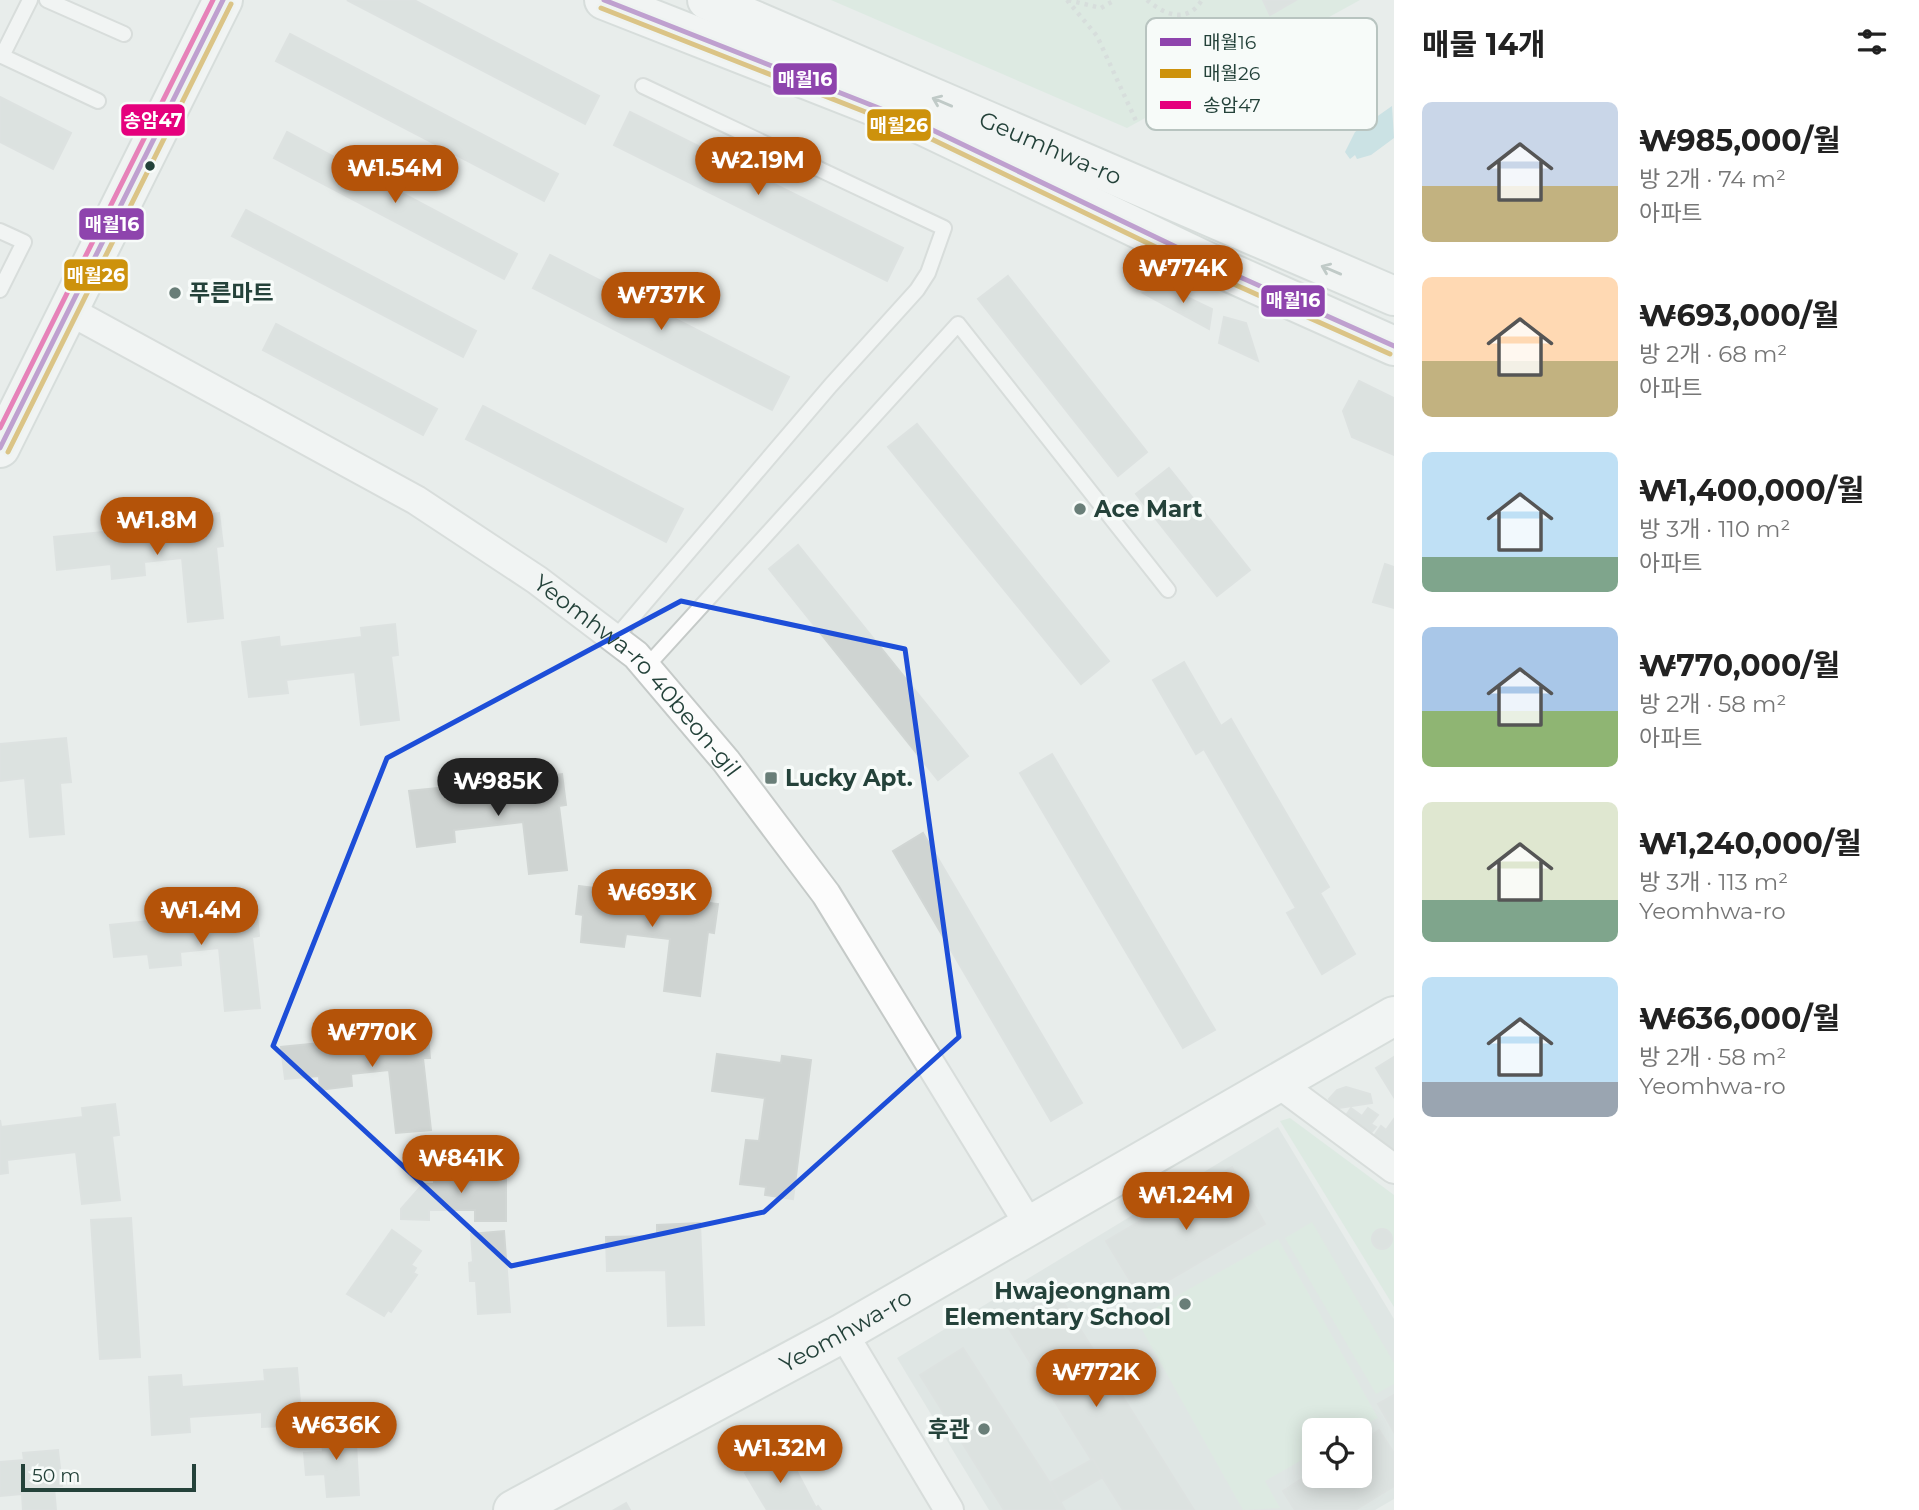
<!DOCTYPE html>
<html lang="ko">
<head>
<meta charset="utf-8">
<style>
	:root { --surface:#fff; --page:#f2f2f2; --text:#222; --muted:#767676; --accent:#b45309 }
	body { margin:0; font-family:Montserrat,"Noto Sans KR",sans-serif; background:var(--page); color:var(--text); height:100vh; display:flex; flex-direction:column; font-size:26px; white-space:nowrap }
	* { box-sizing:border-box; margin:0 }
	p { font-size:23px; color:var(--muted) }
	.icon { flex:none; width:38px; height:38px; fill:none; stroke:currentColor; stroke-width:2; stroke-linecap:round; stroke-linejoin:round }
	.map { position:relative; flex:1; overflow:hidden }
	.side { display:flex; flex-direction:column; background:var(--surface); width:525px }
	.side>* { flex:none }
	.tools { position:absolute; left:1302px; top:1418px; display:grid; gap:14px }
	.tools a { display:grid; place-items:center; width:70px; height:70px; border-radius:10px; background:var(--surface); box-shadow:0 4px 18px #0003; font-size:35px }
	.scale { position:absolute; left:21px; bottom:18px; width:175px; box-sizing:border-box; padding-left:7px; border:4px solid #24423a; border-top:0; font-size:19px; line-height:24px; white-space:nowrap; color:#24423a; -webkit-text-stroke:5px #f7fbf9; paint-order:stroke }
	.price { position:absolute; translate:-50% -60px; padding:0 16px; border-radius:24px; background:var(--accent); color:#fff; font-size:23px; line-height:46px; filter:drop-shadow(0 2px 4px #0008) }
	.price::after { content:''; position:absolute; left:50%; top:42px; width:21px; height:16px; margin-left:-10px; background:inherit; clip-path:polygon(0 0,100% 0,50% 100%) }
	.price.on { background:#222; color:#fff }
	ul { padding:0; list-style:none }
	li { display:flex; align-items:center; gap:21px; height:175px; padding:0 28px }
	li span { display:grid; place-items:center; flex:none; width:196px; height:140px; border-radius:10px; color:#555 }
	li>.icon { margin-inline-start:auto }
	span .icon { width:84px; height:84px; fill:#fffc; stroke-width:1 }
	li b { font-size:30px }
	h2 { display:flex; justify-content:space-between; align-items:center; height:84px; padding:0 28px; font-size:30px }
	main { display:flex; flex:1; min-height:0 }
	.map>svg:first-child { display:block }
</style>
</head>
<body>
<main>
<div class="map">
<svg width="1394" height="1510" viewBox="0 0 1394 1510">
	<rect width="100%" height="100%" fill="#e8edeb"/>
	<path fill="#d6dedb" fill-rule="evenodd" d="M 1278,1127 L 1394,1319 L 1394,1499 L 1375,1510 L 989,1510 L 897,1358 ZM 1314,1430 L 1360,1430 L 1360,1475 L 1314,1475 Z"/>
	<g fill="#d1e6d8">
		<polygon points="831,0 1360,0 1127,128"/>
		<polygon points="1290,1118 1394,1195 1394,1307 1280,1121"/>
		<polygon points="1312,1222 1394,1363 1394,1384 1376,1394 1285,1238"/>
		<polygon points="1278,1239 1378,1418 1356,1430 1314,1430 1314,1453 1265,1481 1280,1508 1243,1510 1136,1319"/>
	</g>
	<polygon fill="#a9d4db" points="1392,106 1394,138 1371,155 1357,159 1355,155 1350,159 1345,152 1355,132"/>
	<g fill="#cfd4d2" stroke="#d1d6d4" stroke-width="2">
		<polygon points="347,0 414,0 599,96 585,124"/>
		<polygon points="1263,0 1296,0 1270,15"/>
		<polygon points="290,34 558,174 544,201 276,61"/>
		<polygon points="0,97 71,133 53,169 0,142"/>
		<polygon points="630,112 903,248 887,281 614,145"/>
		<polygon points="287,132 517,254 504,279 274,158"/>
		<polygon points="246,210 476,331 463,357 232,236"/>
		<polygon points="550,255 789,377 772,410 533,288"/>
		<polygon points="1008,276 1147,452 1118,476 978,299"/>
		<polygon points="1166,287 1212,309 1209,329 1143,293"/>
		<polygon points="1224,317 1246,323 1258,361 1219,343"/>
		<polygon points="276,324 437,409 423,435 263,350"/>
		<polygon points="1359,381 1394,398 1394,455 1352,437 1343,411"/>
		<polygon points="483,406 683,509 666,542 466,439"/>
		<polygon points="917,424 1109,661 1081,684 888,447"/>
		<polygon points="1169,468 1250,570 1217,596 1136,494"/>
		<polygon points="219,513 223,546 216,547 223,618 188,622 182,558 144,562 145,575 112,579 111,564 57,570 54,537 184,524 183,517"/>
		<polygon points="798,545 968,756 938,780 769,569"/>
		<polygon points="1385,564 1394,567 1394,608 1373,602"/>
		<polygon points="395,624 398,655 391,656 399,720 361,725 355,672 286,680 288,693 249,697 242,642 279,637 280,647 362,637 361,628"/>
		<polygon points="1184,662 1221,726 1231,719 1329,887 1320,893 1355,954 1322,974 1287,913 1296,908 1204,749 1196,754 1153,680"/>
		<polygon points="66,738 71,782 60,783 64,834 30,837 25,778 0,781 0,744"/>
		<polygon points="1052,754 1215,1030 1183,1048 1020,773"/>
		<polygon points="562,774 566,805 559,806 567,870 529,874 523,822 454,830 455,842 417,847 409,791 447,787 448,797 530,786 529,778"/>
		<polygon points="923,833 1082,1103 1051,1121 893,851"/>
		<polygon points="579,886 718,904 714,933 708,932 700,996 664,991 670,939 626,934 624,947 581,942 583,915 576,914"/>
		<polygon points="256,903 259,936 252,937 260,1008 225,1011 219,948 180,952 181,965 150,968 148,954 114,957 110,925 220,914 220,907"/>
		<polygon points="427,1024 430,1058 423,1058 431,1130 396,1133 389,1070 351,1074 352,1086 320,1090 319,1076 285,1079 281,1047 391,1036 390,1028"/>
		<polygon points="717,1054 781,1063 782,1056 811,1060 793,1199 765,1195 766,1187 740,1184 746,1140 759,1141 765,1098 712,1091"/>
		<polygon points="1394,1057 1394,1097 1376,1068"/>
		<polygon points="1346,1087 1370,1094 1372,1103 1333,1109 1329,1099 1337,1090"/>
		<polygon points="115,1104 119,1135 112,1136 120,1200 82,1204 76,1152 7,1160 8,1173 0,1174 0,1120 1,1127 83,1117 82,1108"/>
		<polygon points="1351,1108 1362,1116 1368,1108 1378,1115 1371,1124 1376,1127 1370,1134 1345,1117"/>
		<polygon points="1394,1119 1394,1150 1374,1136 1381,1126 1386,1130"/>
		<polygon points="1232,1167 1265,1224 1140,1297 1106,1241"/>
		<polygon points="434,1169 506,1169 506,1221 475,1221 475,1210 429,1210 429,1220 401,1219 401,1209 423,1184 434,1184"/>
		<polygon points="131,1218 140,1357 100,1359 91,1220"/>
		<polygon points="700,1223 704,1325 668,1326 666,1270 607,1271 606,1237 657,1236 657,1225"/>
		<circle cx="1382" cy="1239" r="10"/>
		<polygon points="392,1230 421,1251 411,1265 416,1268 413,1273 417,1275 391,1312 388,1310 384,1316 347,1294"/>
		<polygon points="504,1231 510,1312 478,1314 476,1281 470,1281 469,1263 473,1262 471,1234"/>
		<polygon points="1057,1292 1194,1510 1123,1510 1006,1324"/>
		<polygon points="963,1348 1050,1483 1065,1510 1004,1510 920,1375"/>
		<polygon points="297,1368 302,1425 262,1427 262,1412 189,1417 190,1432 152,1435 149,1377 181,1375 182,1387 265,1381 264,1370"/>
		<polygon points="1394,1395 1394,1432 1378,1404"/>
		<polygon points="355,1426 359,1495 327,1497 325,1474 306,1475 304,1453 323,1452 321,1429"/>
		<polygon points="1379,1430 1394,1453 1394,1486 1355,1510 1295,1510 1283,1491 1314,1471 1314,1475 1360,1475 1360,1442"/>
		<polygon points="58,1450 62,1486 54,1487 56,1510 23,1510 22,1494 0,1496 0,1462 24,1460 23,1453"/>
		<polygon points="781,1451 789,1464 792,1462 816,1508 818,1506 821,1510 767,1510 745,1473"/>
		<polygon points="1093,1459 1103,1477 1060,1502 1050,1483"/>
		<polygon points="626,1503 630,1510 614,1510"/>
	</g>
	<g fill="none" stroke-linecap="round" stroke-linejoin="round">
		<defs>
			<g id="lane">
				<polyline points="47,0 124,34"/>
				<polyline points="0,55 98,101"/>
				<polyline points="2,56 30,0"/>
				<polyline points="0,231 24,242 0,290"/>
				<polyline points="616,637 831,385 917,290 928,273 944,228 643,86"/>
				<polyline points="647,666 958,324 1168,590"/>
			</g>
			<g id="street">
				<path id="s1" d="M 68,310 L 416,500 L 537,580 L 636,655 L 726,761 L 826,894 L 1030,1226"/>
				<polyline points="1278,1083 1394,1169"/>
				<polyline points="843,1333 949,1510"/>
			</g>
			<g id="secondary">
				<polyline points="604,0 922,125 1222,269 1394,346"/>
				<path id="s2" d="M 707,0 L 1394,296"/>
				<polyline points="0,448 223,0"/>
				<path id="s3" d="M 513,1510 L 843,1333 L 1394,1016"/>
			</g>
		</defs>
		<use href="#lane" stroke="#c5cac8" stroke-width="18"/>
		<use href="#street" stroke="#c5cac8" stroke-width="32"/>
		<use href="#secondary" stroke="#c3cbc8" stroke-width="42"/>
		<g stroke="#c3ccca" stroke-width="4.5" stroke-dasharray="3.5 5" stroke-linecap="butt">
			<polyline points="1067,0 1097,36 1137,123"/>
			<polyline points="1068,0 1101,8 1115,0"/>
			<path d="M 1147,0 C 1165,15 1187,24 1202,0"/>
		</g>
		<use href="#lane" stroke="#fcfcfc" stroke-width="14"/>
		<use href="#street" stroke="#fcfcfc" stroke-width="28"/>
		<use href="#secondary" stroke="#fcfcfc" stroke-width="38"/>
		<defs>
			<g id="bus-1">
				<polyline points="604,0 922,125 1222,269 1394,346"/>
				<polyline points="0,448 223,0"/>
			</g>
			<g id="bus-2">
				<polyline points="601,8 919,133 1218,277 1390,354"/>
				<polyline points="8,452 231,4"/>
			</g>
			<polyline id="bus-3" points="0,428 213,0"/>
		</defs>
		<use href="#bus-1" stroke="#f7fbf9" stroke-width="10"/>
		<use href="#bus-2" stroke="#f7fbf9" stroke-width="10"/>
		<use href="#bus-3" stroke="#f7fbf9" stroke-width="10"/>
		<use href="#bus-1" stroke="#8e44ad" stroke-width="5"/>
		<use href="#bus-2" stroke="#cd920c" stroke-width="5"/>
		<use href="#bus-3" stroke="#e5007d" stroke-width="5"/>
	</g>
	<defs><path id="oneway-shaft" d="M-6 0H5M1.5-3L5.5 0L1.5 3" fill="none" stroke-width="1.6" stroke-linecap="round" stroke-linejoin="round" transform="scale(1.75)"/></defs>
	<g stroke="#909f9b">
		<use href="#oneway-shaft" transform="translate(942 102) rotate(-157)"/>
		<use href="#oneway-shaft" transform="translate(1331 270) rotate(-157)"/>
	</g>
	<path d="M0 0H1394V1510H0ZM 681,601 L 905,649 L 959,1037 L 764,1212 L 511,1266 L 273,1046 L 387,758 Z" fill="#e8edeb" fill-opacity=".55" fill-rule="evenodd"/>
	<path fill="none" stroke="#1d4ed8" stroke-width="5" stroke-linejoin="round" d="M 681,601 L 905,649 L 959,1037 L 764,1212 L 511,1266 L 273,1046 L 387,758 Z"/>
	<circle fill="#24423a" stroke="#f7fbf9" stroke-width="2.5" cx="150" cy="166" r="6"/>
	<g fill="#697e78" stroke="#f7fbf9" stroke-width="2.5">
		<circle cx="175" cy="293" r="7"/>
		<circle cx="1080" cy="509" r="7"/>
		<rect x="764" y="771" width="14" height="14" rx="3.5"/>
		<circle cx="1185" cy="1304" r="7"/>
		<circle cx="984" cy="1429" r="7"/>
	</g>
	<g text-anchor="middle" stroke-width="7" stroke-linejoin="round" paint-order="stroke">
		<g font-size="23" fill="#24423a" stroke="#f7fbf9">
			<text dy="8" stroke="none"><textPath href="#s2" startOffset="374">Geumhwa-ro</textPath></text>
			<text dy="8" stroke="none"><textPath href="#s1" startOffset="681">Yeomhwa-ro 40beon-gil</textPath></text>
			<text dy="8" stroke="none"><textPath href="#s3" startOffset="378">Yeomhwa-ro</textPath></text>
		</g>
		<g font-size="23" font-weight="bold" fill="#24423a" stroke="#f7fbf9" text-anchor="start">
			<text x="189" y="301">푸른마트</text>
			<text x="1094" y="517">Ace Mart</text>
			<text x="785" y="786">Lucky Apt.</text>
			<text x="1171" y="1299" text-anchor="end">Hwajeongnam<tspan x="1171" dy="26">Elementary School</tspan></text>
			<text x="970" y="1437" text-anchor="end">후관</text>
		</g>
	</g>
	<rect x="1146" y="18" width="231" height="112" rx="10" fill="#f7fbf9" stroke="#b8c4c0" stroke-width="2"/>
	<rect x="1160" y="38" width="31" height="8" fill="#8e44ad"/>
	<rect x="1160" y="69" width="31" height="9" fill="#cd920c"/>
	<rect x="1160" y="101" width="31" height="8" fill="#e5007d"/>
	<g font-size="19" fill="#24423a">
		<text x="1203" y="49">매월16</text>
		<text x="1203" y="80">매월26</text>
		<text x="1203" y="112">송암47</text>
	</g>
	<g stroke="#f7fbf9" stroke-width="2.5">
		<rect x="772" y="62" width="66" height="34" rx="7" fill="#8e44ad"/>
		<rect x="120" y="103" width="66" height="34" rx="7" fill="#e5007d"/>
		<rect x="866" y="108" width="66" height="34" rx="7" fill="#cd920c"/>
		<rect x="78" y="207" width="67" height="34" rx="7" fill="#8e44ad"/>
		<rect x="63" y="258" width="66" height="34" rx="7" fill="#cd920c"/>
		<rect x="1260" y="284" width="66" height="34" rx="7" fill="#8e44ad"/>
	</g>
	<g font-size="19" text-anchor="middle" font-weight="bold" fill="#fff">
		<text x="805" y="86">매월16</text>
		<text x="153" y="127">송암47</text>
		<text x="899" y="132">매월26</text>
		<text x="112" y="231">매월16</text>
		<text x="96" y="282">매월26</text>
		<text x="1293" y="307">매월16</text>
	</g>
</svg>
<div class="tools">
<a><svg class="icon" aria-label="locate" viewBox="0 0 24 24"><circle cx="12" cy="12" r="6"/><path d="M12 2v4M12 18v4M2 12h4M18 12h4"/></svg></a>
</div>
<div class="scale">50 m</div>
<b class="price" style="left:758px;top:197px">₩2.19M</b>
<b class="price" style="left:395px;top:205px">₩1.54M</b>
<b class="price" style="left:1183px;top:305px">₩774K</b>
<b class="price" style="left:661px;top:332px">₩737K</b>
<b class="price" style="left:157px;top:557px">₩1.8M</b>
<b class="price on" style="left:498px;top:818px">₩985K</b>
<b class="price" style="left:652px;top:929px">₩693K</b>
<b class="price" style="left:201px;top:947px">₩1.4M</b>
<b class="price" style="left:372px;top:1069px">₩770K</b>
<b class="price" style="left:461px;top:1195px">₩841K</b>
<b class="price" style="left:1186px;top:1232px">₩1.24M</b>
<b class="price" style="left:1096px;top:1409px">₩772K</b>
<b class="price" style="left:336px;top:1462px">₩636K</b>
<b class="price" style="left:780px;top:1485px">₩1.32M</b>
</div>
<section class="side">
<h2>매물 14개<svg class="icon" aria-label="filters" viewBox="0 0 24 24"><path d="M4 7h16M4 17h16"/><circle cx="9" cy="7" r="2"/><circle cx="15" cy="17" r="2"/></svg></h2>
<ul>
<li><span style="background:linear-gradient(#c9d6e8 60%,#c2b280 0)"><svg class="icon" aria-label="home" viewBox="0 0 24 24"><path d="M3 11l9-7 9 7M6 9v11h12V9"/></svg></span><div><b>₩985,000/월</b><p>방 2개 · 74 m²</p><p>아파트</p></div></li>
<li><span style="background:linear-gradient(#ffd9b3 60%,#c2b280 0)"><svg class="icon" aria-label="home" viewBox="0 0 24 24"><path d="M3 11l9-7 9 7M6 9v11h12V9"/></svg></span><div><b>₩693,000/월</b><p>방 2개 · 68 m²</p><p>아파트</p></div></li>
<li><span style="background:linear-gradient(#bfe0f5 75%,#7fa58c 0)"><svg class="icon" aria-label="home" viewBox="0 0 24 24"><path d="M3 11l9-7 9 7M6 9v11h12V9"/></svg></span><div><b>₩1,400,000/월</b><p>방 3개 · 110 m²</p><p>아파트</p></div></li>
<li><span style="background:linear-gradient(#a9c7e8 60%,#8fb573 0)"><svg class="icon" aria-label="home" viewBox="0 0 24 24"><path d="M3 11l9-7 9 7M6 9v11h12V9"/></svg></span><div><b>₩770,000/월</b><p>방 2개 · 58 m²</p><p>아파트</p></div></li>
<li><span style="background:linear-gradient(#dfe7d0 70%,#7fa58c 0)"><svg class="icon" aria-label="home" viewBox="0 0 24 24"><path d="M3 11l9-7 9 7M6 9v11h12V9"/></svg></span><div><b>₩1,240,000/월</b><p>방 3개 · 113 m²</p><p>Yeomhwa-ro</p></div></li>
<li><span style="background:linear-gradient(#bfe0f5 75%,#9aa5b1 0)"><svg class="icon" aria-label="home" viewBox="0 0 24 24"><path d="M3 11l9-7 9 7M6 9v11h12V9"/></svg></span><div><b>₩636,000/월</b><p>방 2개 · 58 m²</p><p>Yeomhwa-ro</p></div></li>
</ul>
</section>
</main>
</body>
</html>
